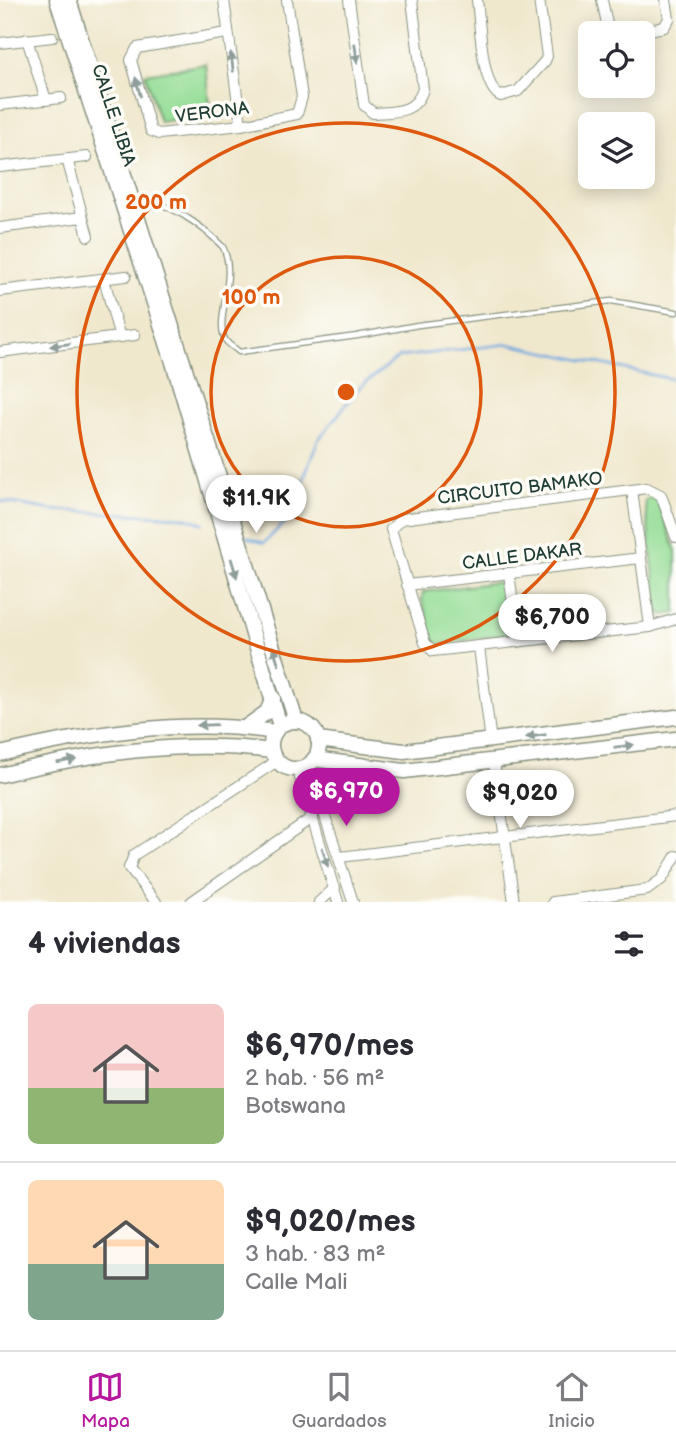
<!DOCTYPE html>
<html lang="es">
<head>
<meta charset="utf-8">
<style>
	:root { --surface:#fff; --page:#f7f7f7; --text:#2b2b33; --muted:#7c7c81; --line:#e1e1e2; --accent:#b5179e }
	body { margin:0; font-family:"Balsamiq Sans",sans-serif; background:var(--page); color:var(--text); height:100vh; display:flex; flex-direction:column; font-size:26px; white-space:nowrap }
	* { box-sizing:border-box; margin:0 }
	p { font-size:23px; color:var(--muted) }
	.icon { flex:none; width:38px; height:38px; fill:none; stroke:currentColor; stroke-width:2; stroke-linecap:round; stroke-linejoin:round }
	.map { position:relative; height:902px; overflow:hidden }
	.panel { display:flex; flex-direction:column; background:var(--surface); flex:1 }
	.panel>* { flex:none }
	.fabs { position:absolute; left:578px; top:21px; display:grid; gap:14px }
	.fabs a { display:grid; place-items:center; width:77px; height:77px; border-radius:10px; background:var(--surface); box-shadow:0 4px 18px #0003; font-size:35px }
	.price { position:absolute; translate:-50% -60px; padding:0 16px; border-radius:24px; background:#fff; color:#222; font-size:23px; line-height:46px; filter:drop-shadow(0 2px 4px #0008) }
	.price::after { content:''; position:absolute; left:50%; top:42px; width:21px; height:16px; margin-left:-10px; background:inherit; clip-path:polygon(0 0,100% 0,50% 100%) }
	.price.on { background:var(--accent); color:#fff }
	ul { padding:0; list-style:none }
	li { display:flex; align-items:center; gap:21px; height:175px; padding:0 28px }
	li+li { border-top:2px solid var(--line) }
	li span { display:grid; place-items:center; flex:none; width:196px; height:140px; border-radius:10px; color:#555 }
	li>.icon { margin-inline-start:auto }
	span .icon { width:84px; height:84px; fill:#fffc; stroke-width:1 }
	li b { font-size:30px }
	h2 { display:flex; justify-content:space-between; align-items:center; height:84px; padding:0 28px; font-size:30px }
	.menu { display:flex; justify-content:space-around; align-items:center; height:98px; border-top:2px solid var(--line); background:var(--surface); font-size:19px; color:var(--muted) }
	.menu a { display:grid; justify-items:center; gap:4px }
	.menu .on { color:var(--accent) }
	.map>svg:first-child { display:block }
</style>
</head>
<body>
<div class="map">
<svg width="676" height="902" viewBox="0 0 676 902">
	<rect width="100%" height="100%" fill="#fdfcf7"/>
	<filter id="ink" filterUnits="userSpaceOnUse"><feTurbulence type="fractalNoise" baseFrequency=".0143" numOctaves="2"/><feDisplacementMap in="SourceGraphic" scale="14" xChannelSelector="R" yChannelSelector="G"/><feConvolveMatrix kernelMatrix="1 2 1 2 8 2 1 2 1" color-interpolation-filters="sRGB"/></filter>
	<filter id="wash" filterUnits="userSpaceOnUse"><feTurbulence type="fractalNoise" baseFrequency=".00686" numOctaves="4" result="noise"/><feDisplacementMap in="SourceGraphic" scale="28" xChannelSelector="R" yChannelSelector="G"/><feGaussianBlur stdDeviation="1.57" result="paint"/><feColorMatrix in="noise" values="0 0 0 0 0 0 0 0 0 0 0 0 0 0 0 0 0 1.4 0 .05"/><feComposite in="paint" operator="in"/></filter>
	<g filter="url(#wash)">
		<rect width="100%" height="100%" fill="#f0e8cd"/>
		<g fill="#97de98" stroke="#5b8e66" stroke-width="2">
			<polygon points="206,64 211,115 160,122 145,74"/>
			<polygon points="649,498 657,499 676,551 676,613 663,615 658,610 645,501"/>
			<polygon points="497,582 505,588 510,627 507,634 439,644 434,641 422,600 423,592"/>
		</g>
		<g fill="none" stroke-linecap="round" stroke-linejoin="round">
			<g stroke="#73a8e0" stroke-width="2.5">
				<polyline points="0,501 51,510 183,517 203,523"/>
				<polyline points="243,536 264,543 289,518 318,440 359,388 399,357 508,344 676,380"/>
			</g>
		</g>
	</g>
	<g filter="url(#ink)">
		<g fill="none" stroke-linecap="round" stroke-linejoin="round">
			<defs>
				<path id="lane" d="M 136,199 C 166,200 202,225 223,247 C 238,277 213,322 226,341 C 229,345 235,348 239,352 L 357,336 L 418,325 L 611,301 L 676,312"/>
				<g id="street">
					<polyline points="224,0 241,125"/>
					<path d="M 349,0 L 364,105 L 373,113 C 395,112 416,113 423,89 L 412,0"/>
					<path d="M 477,0 C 480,20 481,89 501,96 L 518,91 L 545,61 L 547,56 L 539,0"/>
					<polyline points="602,0 609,33"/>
					<polyline points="227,33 137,48 131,60 151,131 159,134 241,125 297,114 302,97 287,0"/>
					<polyline points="635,33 664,27 669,19 666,0"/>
					<polyline points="27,39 46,100"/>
					<polyline points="0,43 52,37"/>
					<polyline points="0,105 61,98"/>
					<polyline points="67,159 88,236"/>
					<polyline points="0,167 87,157"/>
					<polyline points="0,228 82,217"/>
					<polyline points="104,279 120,338"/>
					<polyline points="0,291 126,276"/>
					<polyline points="0,352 135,335"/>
					<polyline points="632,490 650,627"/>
					<polyline points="676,537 661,495 647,488 401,519 391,529 425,643 433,651 650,627 676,619"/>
					<polyline points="509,573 518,642"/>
					<polyline points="407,585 641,558"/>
					<polyline points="479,647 491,742"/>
					<polyline points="494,762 514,902"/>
					<polyline points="308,764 353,902"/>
					<polyline points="297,768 338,902"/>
					<polyline points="340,857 676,816"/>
					<polyline points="156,902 129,868 134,855 277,761"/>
					<polyline points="191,902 313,817"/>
					<polyline points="319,902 335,888"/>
					<polyline points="553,902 647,890 662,879 676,856"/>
				</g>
				<g id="secondary">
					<polyline points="57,0 173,362 280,726"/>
					<polyline points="69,0 296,721"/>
					<circle cx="295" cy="745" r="24"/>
					<polyline points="246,727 267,712 273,698"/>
					<polyline points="318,740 404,751 676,717"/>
					<path d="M 0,754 C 88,733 184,718 275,732"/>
					<polyline points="314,759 404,771 676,739"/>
					<path d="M 0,775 C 87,754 182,739 271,751"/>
				</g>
			</defs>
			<use href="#lane" stroke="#889280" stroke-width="7"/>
			<use href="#street" stroke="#889280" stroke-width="12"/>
			<use href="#secondary" stroke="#889280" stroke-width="17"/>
			<use href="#lane" stroke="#fff" stroke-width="4.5"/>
			<use href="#street" stroke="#fff" stroke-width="10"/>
			<use href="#secondary" stroke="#fff" stroke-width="14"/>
		</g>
		<defs><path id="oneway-solid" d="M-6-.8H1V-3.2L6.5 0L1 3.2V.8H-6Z" transform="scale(1.75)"/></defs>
		<g fill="#8f9e9a">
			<use href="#oneway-solid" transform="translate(356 53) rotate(82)"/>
			<use href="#oneway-solid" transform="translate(232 62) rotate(-98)"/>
			<use href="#oneway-solid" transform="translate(138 87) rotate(-105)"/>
			<use href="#oneway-solid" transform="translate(60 345) rotate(173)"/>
			<use href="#oneway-solid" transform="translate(234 568) rotate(73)"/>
			<use href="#oneway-solid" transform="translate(276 656) rotate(-107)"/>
			<use href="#oneway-solid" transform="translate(207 725) rotate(178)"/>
			<use href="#oneway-solid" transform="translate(536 736) rotate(172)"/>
			<use href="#oneway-solid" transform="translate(624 746) rotate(-7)"/>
			<use href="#oneway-solid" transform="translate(67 761) rotate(-10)"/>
			<use href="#oneway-solid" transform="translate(325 857) rotate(73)"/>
		</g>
	</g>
	<g fill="none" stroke="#de580e" stroke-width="3.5">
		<circle cx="346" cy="392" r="135"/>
		<circle cx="346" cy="392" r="269"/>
	</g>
	<g text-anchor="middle" stroke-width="7" stroke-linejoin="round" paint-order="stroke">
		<g font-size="18" fill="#1f3d34" stroke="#fdfcf7">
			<text transform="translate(212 112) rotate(-7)" y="6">VERONA</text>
			<text transform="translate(114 115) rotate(72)" y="6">CALLE LIBIA</text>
			<text transform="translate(520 488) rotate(-7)" y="6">CIRCUITO BAMAKO</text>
			<text transform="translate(522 556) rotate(-7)" y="6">CALLE DAKAR</text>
		</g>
	</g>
	<circle cx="346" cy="392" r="10" fill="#de580e" stroke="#fdfcf7" stroke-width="3.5"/>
	<g font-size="21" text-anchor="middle" font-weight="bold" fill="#de580e" stroke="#fdfcf7" stroke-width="7" stroke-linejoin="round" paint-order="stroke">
		<text x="156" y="209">200 m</text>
		<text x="251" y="304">100 m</text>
	</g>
</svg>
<div class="fabs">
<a><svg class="icon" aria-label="locate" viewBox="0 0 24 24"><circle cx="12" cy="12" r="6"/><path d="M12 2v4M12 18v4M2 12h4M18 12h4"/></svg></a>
<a><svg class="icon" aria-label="layers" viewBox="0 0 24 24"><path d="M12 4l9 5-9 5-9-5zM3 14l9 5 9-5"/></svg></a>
</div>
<b class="price" style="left:256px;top:535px">$11.9K</b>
<b class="price" style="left:552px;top:654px">$6,700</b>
<b class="price on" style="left:346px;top:828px">$6,970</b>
<b class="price" style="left:520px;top:830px">$9,020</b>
</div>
<section class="panel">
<h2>4 viviendas<svg class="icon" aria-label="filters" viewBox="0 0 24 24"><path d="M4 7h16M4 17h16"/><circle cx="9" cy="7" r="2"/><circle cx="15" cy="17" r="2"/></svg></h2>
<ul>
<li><span style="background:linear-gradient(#f6c9c9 60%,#8fb573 0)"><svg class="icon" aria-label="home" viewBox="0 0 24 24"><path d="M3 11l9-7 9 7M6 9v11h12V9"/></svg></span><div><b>$6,970/mes</b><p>2 hab. · 56 m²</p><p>Botswana</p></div></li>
<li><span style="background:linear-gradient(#ffd9b3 60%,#7fa58c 0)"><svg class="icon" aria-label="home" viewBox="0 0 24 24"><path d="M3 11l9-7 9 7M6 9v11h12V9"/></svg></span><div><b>$9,020/mes</b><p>3 hab. · 83 m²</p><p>Calle Mali</p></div></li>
</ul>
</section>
<nav class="menu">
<a class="on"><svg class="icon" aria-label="map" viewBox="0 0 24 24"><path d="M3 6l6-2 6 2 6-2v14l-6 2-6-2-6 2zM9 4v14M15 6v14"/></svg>Mapa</a>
<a><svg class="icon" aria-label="saved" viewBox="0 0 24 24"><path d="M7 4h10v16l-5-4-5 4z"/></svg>Guardados</a>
<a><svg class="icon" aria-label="home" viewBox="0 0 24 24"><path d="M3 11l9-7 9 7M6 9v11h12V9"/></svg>Inicio</a>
</nav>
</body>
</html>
